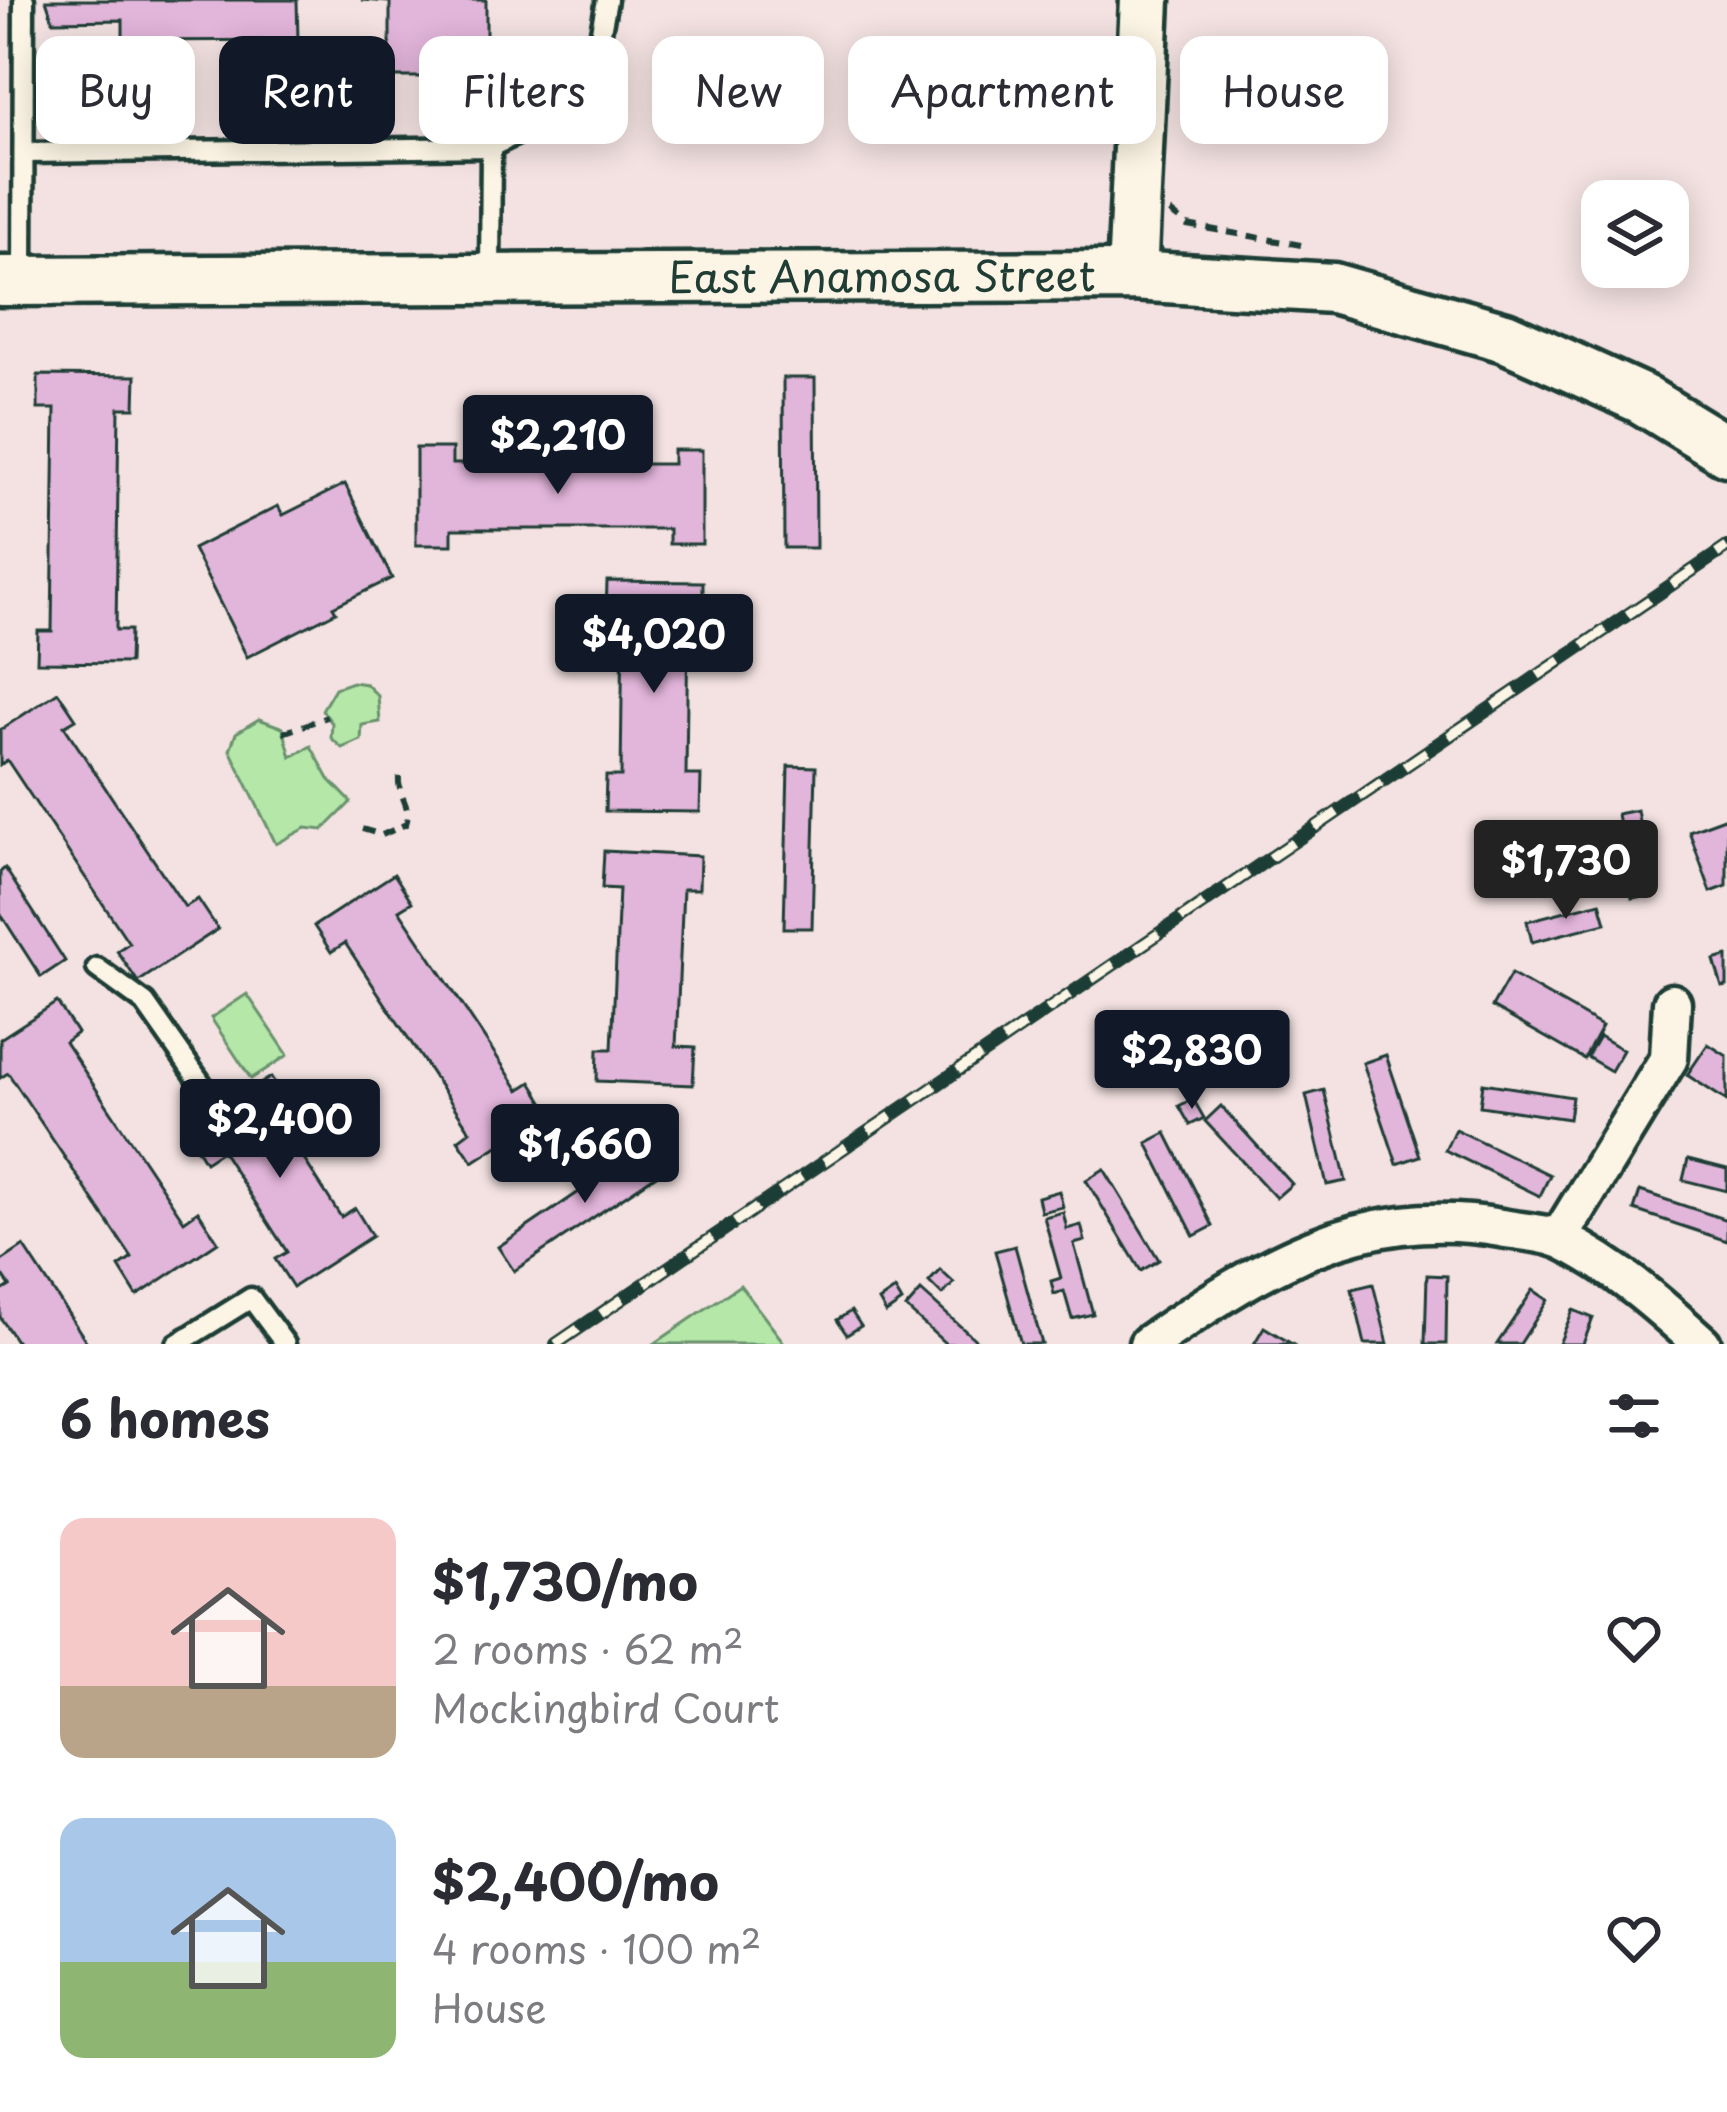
<!DOCTYPE html>
<html lang="en">
<head>
<meta charset="utf-8">
<style>
	:root { --surface:#fff; --page:#f7f7f7; --text:#2b2b33; --muted:#7c7c81; --accent:#111827 }
	body { margin:0; font-family:"Playpen Sans",sans-serif; background:var(--page); color:var(--text); height:100vh; display:flex; flex-direction:column; font-size:45px; white-space:nowrap }
	* { box-sizing:border-box; margin:0 }
	p { font-size:39px; color:var(--muted) }
	.icon { flex:none; width:66px; height:66px; fill:none; stroke:currentColor; stroke-width:2; stroke-linecap:round; stroke-linejoin:round }
	.map { position:relative; height:1344px; overflow:hidden }
	.sheet { display:flex; flex-direction:column; background:var(--surface); flex:1 }
	.sheet>* { flex:none }
	.hud { position:absolute; left:36px; top:36px; width:1656px; height:108px; display:flex; gap:24px }
	.fabs { position:absolute; left:1581px; top:180px; display:grid; gap:24px }
	.fabs a { display:grid; place-items:center; width:108px; height:108px; border-radius:24px; background:var(--surface); box-shadow:0 6px 30px #0003; font-size:60px }
	.price { position:absolute; translate:-50% -102px; padding:0 27px; border-radius:12px; background:var(--accent); color:#fff; font-size:39px; line-height:78px; filter:drop-shadow(0 3px 6px #0008) }
	.price::after { content:''; position:absolute; left:50%; top:72px; width:36px; height:27px; margin-left:-18px; background:inherit; clip-path:polygon(0 0,100% 0,50% 100%) }
	.price.selected { background:#222; color:#fff }
	ul { padding:0; list-style:none }
	li { display:flex; align-items:center; gap:36px; height:300px; padding:0 60px }
	li span { display:grid; place-items:center; flex:none; width:336px; height:240px; border-radius:24px; color:#555 }
	li>.icon { margin-inline-start:auto }
	span .icon { width:144px; height:144px; fill:#fffc; stroke-width:1 }
	li b { font-size:51px }
	h2 { display:flex; justify-content:space-between; align-items:center; height:144px; padding:0 60px; font-size:51px }
	.chip { padding:0 42px; border-radius:24px; background:var(--surface); box-shadow:0 6px 30px #0003; font-size:42px; line-height:108px }
	.chip.selected { background:var(--accent); color:#fff }
	.map>svg:first-child { display:block }
</style>
</head>
<body>
<div class="map">
<svg width="1727" height="1344" viewBox="0 0 1727 1344">
	<rect width="100%" height="100%" fill="#f4e2e2"/>
	<filter id="ink" filterUnits="userSpaceOnUse"><feTurbulence type="fractalNoise" baseFrequency=".00833" numOctaves="2"/><feDisplacementMap in="SourceGraphic" scale="24" xChannelSelector="R" yChannelSelector="G"/><feConvolveMatrix kernelMatrix="1 2 1 2 8 2 1 2 1" color-interpolation-filters="sRGB"/></filter>
	<g filter="url(#ink)">
		<g fill="#b4e7a8" stroke="#6a926e" stroke-width="3">
			<polygon points="352,682 366,684 378,696 380,722 362,725 361,740 342,748 331,738 332,723 322,710 335,688"/>
			<polygon points="259,719 283,728 291,757 311,746 329,779 351,802 323,830 306,828 276,844 230,750 236,733"/>
			<polygon points="247,994 288,1055 251,1079 211,1018"/>
			<polygon points="740,1285 785,1344 654,1344"/>
		</g>
		<g fill="#e2b5da" stroke="#1f3d34" stroke-width="3">
			<polygon points="46,0 297,0 298,40 123,41 123,20 53,21"/>
			<polygon points="361,0 486,0 486,77 390,77 390,2"/>
			<polygon points="38,375 136,376 135,408 119,408 116,630 130,630 129,663 37,662 38,631 52,631 55,409 38,409"/>
			<polygon points="783,378 815,378 816,548 784,548"/>
			<polygon points="416,448 452,448 452,464 673,464 673,450 702,450 702,544 669,544 669,529 452,529 452,545 416,545"/>
			<polygon points="345,484 392,578 333,607 336,612 247,657 193,549 278,506 283,515"/>
			<polygon points="607,581 703,582 703,618 688,618 686,775 701,775 700,812 605,811 606,776 621,776 623,616 606,616"/>
			<polygon points="58,692 76,719 64,726 185,907 198,899 218,929 138,982 117,951 129,943 7,760 0,765 0,730"/>
			<polygon points="788,766 816,767 812,928 784,928"/>
			<polygon points="1637,810 1652,895 1632,898 1617,814"/>
			<polygon points="1727,817 1727,886 1711,892 1689,831"/>
			<polygon points="604,851 700,856 699,889 683,889 676,1046 695,1047 693,1085 597,1081 598,1049 612,1049 619,889 602,888"/>
			<polygon points="5,868 65,961 41,977 0,913 0,872"/>
			<polygon points="394,874 412,902 399,910 519,1090 531,1082 551,1114 517,1136 519,1140 508,1148 504,1142 473,1162 458,1140 470,1131 345,943 331,952 314,926"/>
			<polygon points="1600,902 1606,923 1532,942 1527,921"/>
			<polygon points="1727,956 1727,986 1722,987 1714,960"/>
			<polygon points="1511,974 1602,1026 1584,1059 1492,1007"/>
			<polygon points="57,1002 77,1033 65,1042 184,1221 198,1211 218,1242 137,1296 119,1267 132,1258 8,1073 0,1078 0,1039"/>
			<polygon points="1599,1036 1623,1050 1611,1071 1587,1057"/>
			<polygon points="1708,1044 1727,1056 1727,1101 1687,1075"/>
			<polygon points="1386,1055 1420,1156 1397,1164 1363,1063"/>
			<polygon points="271,1077 291,1108 277,1117 341,1217 355,1208 372,1236 293,1287 275,1259 287,1252 222,1151 205,1162 186,1131"/>
			<polygon points="1483,1083 1572,1097 1569,1119 1480,1106"/>
			<polygon points="1324,1090 1346,1181 1327,1185 1306,1095"/>
			<polygon points="1193,1099 1204,1118 1190,1125 1179,1106"/>
			<polygon points="1221,1106 1292,1184 1276,1198 1205,1121"/>
			<polygon points="1455,1129 1550,1175 1540,1196 1445,1150"/>
			<polygon points="1166,1133 1213,1226 1194,1236 1147,1143"/>
			<polygon points="654,1141 671,1165 514,1271 498,1247"/>
			<polygon points="1688,1159 1727,1169 1727,1191 1683,1180"/>
			<polygon points="1104,1169 1159,1260 1141,1271 1086,1180"/>
			<polygon points="1059,1191 1063,1207 1041,1212 1038,1197"/>
			<polygon points="1640,1191 1727,1220 1727,1241 1634,1210"/>
			<polygon points="1063,1212 1067,1229 1081,1225 1085,1241 1074,1244 1093,1314 1072,1319 1064,1291 1054,1294 1051,1281 1061,1278 1044,1217"/>
			<polygon points="24,1246 88,1344 18,1344 0,1317 0,1292 10,1286 0,1271 0,1262"/>
			<polygon points="1015,1246 1042,1344 1021,1344 995,1251"/>
			<polygon points="940,1270 954,1283 942,1295 929,1282"/>
			<polygon points="1427,1275 1447,1276 1446,1344 1425,1344"/>
			<polygon points="1373,1284 1388,1344 1365,1344 1352,1289"/>
			<polygon points="895,1290 902,1302 886,1313 879,1301"/>
			<polygon points="1533,1290 1548,1300 1520,1344 1497,1344"/>
			<polygon points="921,1291 980,1344 946,1344 906,1308"/>
			<polygon points="1573,1310 1593,1318 1583,1344 1559,1344"/>
			<polygon points="851,1311 861,1326 847,1335 837,1320"/>
			<polygon points="1264,1327 1292,1344 1254,1344"/>
		</g>
		<g fill="none" stroke-linecap="round" stroke-linejoin="round">
			<defs>
				<g id="lane">
					<polyline points="491,147 588,99 607,0"/>
					<polyline points="24,153 491,147 490,274"/>
					<polyline points="23,277 24,0"/>
					<polyline points="97,968 145,1003 208,1093"/>
					<polyline points="177,1344 251,1298 285,1344"/>
				</g>
				<g id="street">
					<polyline points="1559,1238 1669,1058 1672,1003"/>
					<path d="M 1148,1344 C 1261,1267 1358,1204 1501,1228 C 1521,1232 1546,1232 1564,1241 C 1615,1266 1660,1306 1702,1344"/>
				</g>
				<g id="secondary">
					<polyline points="1132,276 1145,0"/>
					<path id="s1" d="M 0,281 L 1132,276 L 1333,288 L 1505,337 L 1642,399 L 1727,451"/>
				</g>
			</defs>
			<use href="#lane" stroke="#1f3d34" stroke-width="27"/>
			<use href="#street" stroke="#1f3d34" stroke-width="45"/>
			<use href="#secondary" stroke="#1f3d34" stroke-width="57"/>
			<g stroke="#1f3d34" stroke-width="6" stroke-dasharray="12 9" stroke-linecap="butt">
				<polyline points="1170,212 1187,225 1301,245"/>
				<polyline points="283,733 327,717"/>
				<path d="M 362,829 L 382,835 L 406,824 C 413,804 394,795 400,770"/>
			</g>
			<use href="#lane" stroke="#fcf5e5" stroke-width="18"/>
			<use href="#street" stroke="#fcf5e5" stroke-width="36"/>
			<use href="#secondary" stroke="#fcf5e5" stroke-width="48"/>
			<defs>
				<polyline id="rail" points="556,1344 1727,547"/>
			</defs>
			<use href="#rail" stroke="#1f3d34" stroke-width="14"/>
			<use href="#rail" stroke="#fcf5e5" stroke-width="9" stroke-dasharray="27" stroke-linecap="butt"/>
		</g>
	</g>
	<g text-anchor="middle" stroke-width="9" stroke-linejoin="round" paint-order="stroke">
		<g font-size="42" fill="#1f3d34" stroke="#fcf5e5">
			<text dy="15" stroke="none"><textPath href="#s1" startOffset="882">East Anamosa Street</textPath></text>
		</g>
	</g>
</svg>
<div class="fabs">
<a><svg class="icon" aria-label="layers" viewBox="0 0 24 24"><path d="M12 4l9 5-9 5-9-5zM3 14l9 5 9-5"/></svg></a>
</div>
<b class="price" style="left:558px;top:497px">$2,210</b>
<b class="price" style="left:654px;top:696px">$4,020</b>
<b class="price selected" style="left:1566px;top:922px">$1,730</b>
<b class="price" style="left:1192px;top:1112px">$2,830</b>
<b class="price" style="left:280px;top:1181px">$2,400</b>
<b class="price" style="left:585px;top:1206px">$1,660</b>
<div class="hud">
<a class="chip">Buy</a>
<a class="chip selected">Rent</a>
<a class="chip">Filters</a>
<a class="chip">New</a>
<a class="chip">Apartment</a>
<a class="chip">House</a>
</div>
</div>
<section class="sheet">
<h2>6 homes<svg class="icon" aria-label="filters" viewBox="0 0 24 24"><path d="M4 7h16M4 17h16"/><circle cx="9" cy="7" r="2"/><circle cx="15" cy="17" r="2"/></svg></h2>
<ul>
<li><span style="background:linear-gradient(#f6c9c9 70%,#b9a48a 0)"><svg class="icon" aria-label="home" viewBox="0 0 24 24"><path d="M3 11l9-7 9 7M6 9v11h12V9"/></svg></span><div><b>$1,730/mo</b><p>2 rooms · 62 m²</p><p>Mockingbird Court</p></div><svg class="icon" aria-label="heart" viewBox="0 0 24 24"><path d="M12 20l-8-8c-3-5 5-10 8-4 3-6 11-1 8 4z"/></svg></li>
<li><span style="background:linear-gradient(#a9c7e8 60%,#8fb573 0)"><svg class="icon" aria-label="home" viewBox="0 0 24 24"><path d="M3 11l9-7 9 7M6 9v11h12V9"/></svg></span><div><b>$2,400/mo</b><p>4 rooms · 100 m²</p><p>House</p></div><svg class="icon" aria-label="heart" viewBox="0 0 24 24"><path d="M12 20l-8-8c-3-5 5-10 8-4 3-6 11-1 8 4z"/></svg></li>
</ul>
</section>
</body>
</html>
